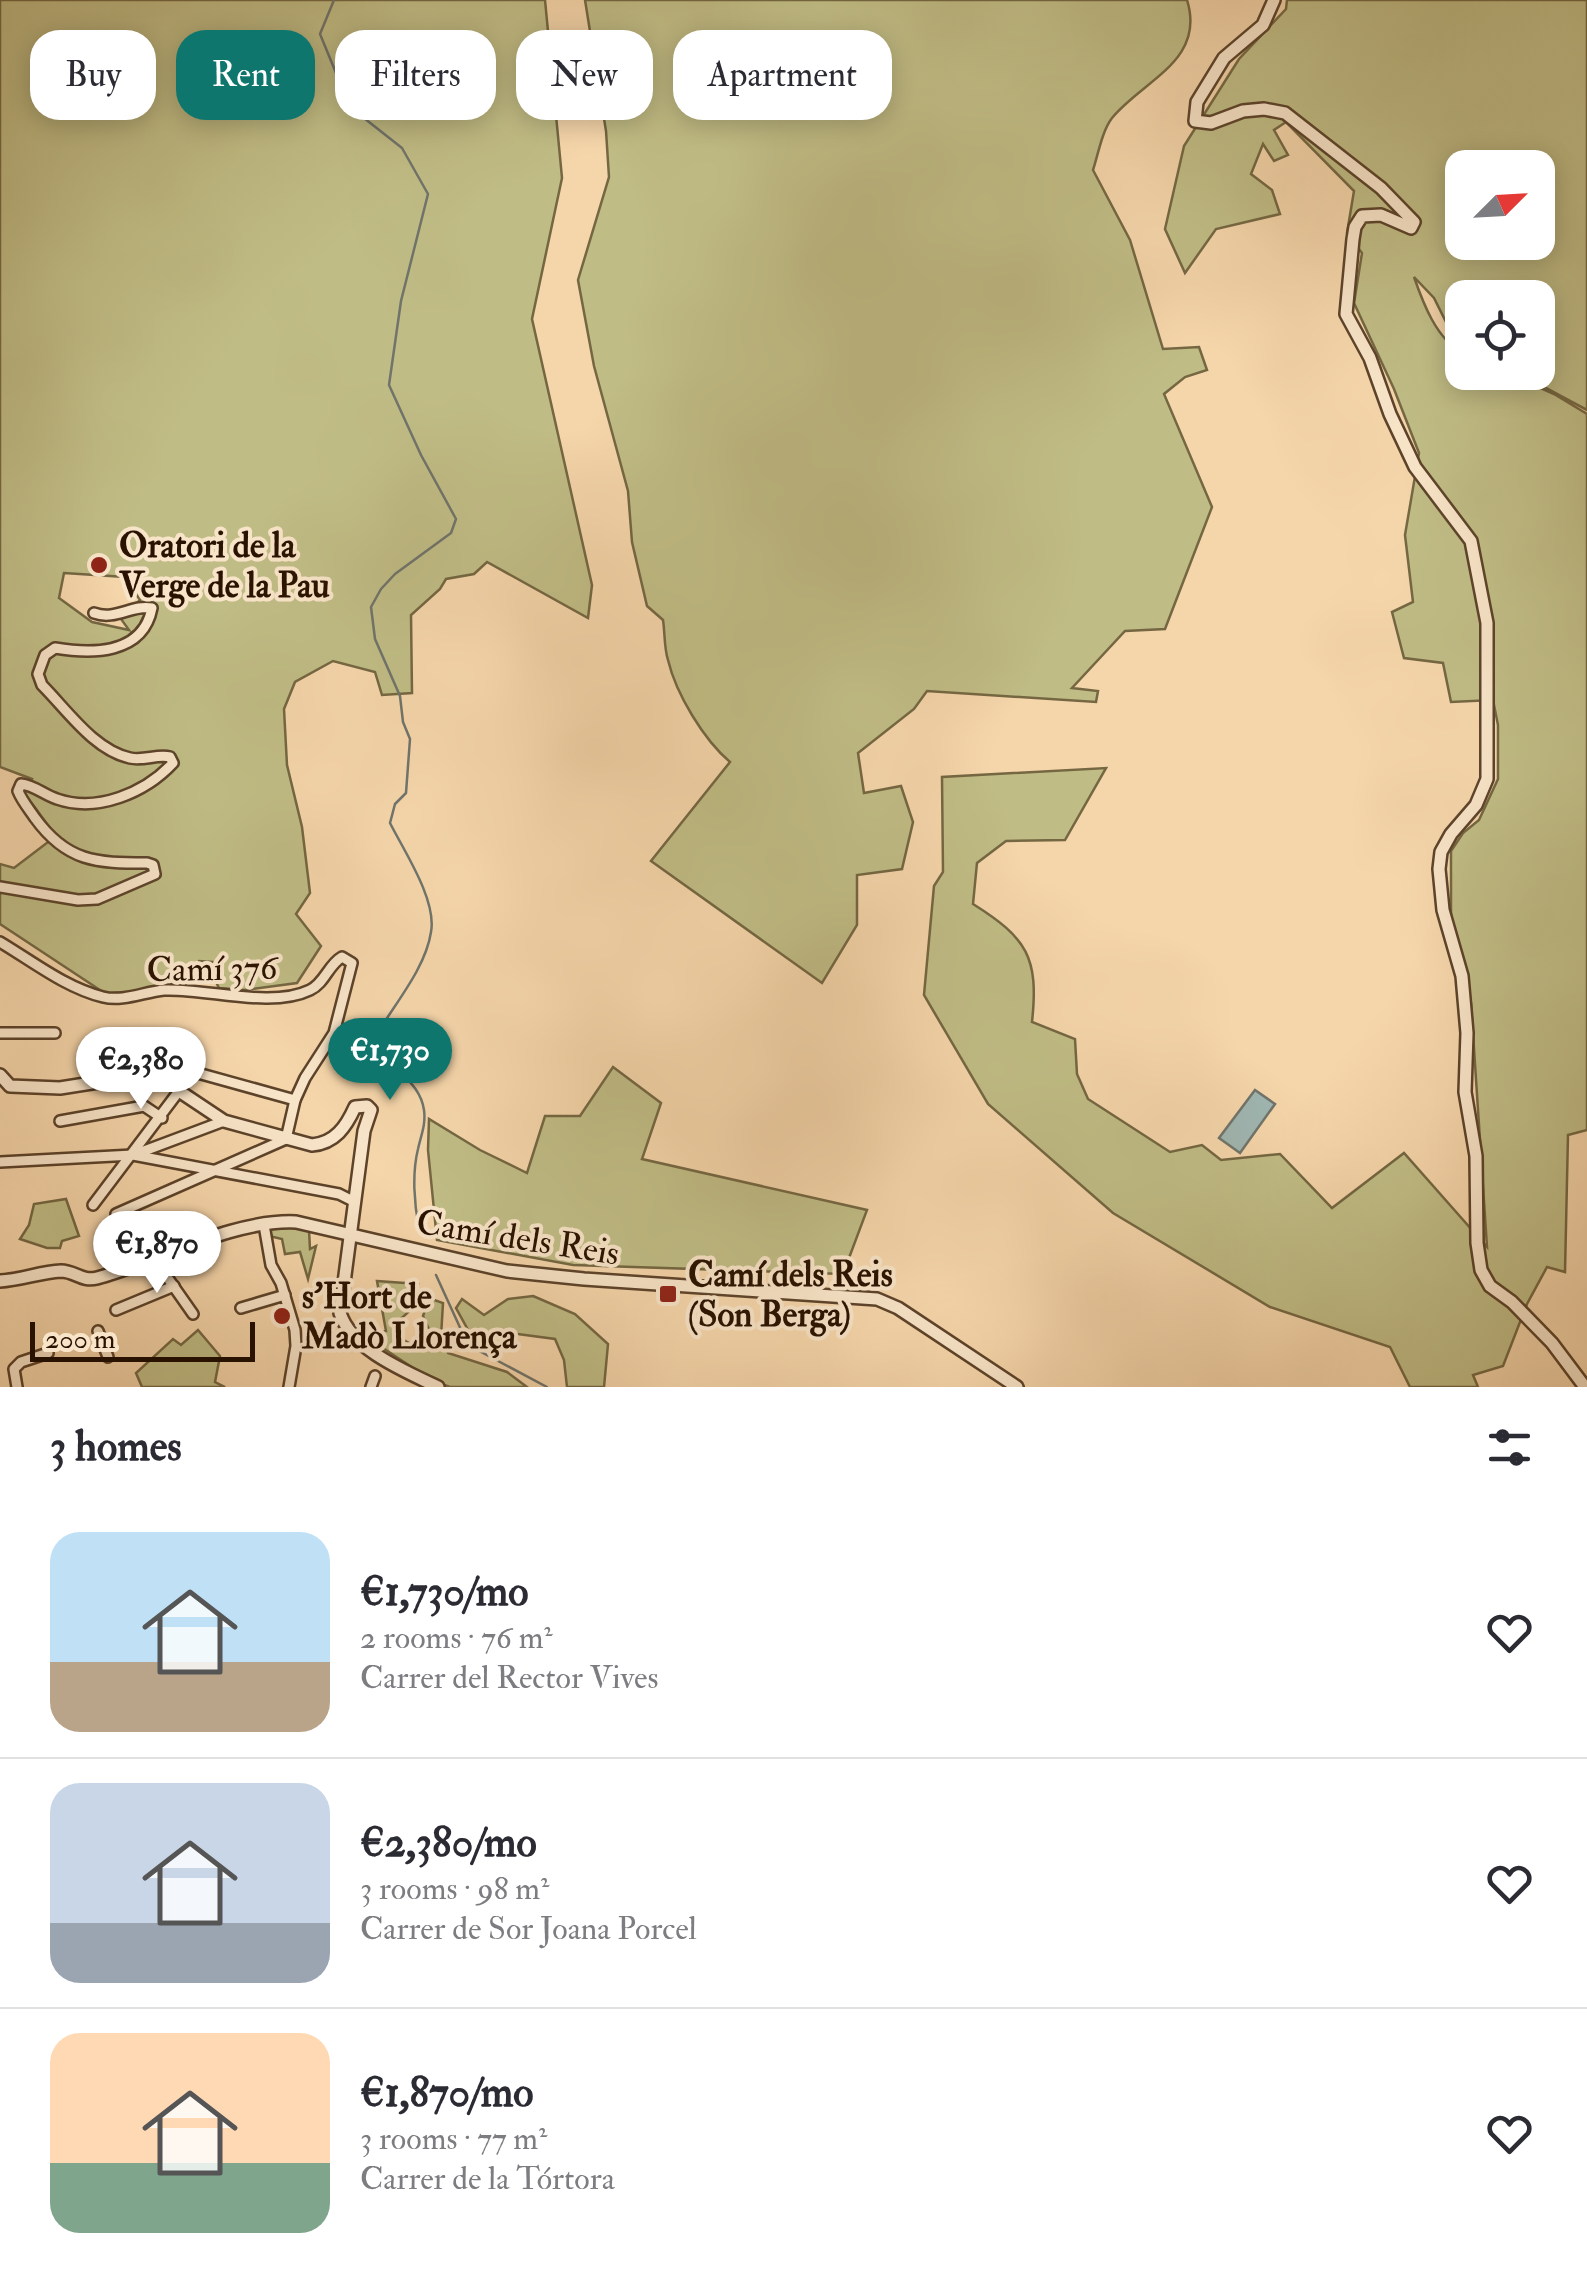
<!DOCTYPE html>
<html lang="en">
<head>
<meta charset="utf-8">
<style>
	:root { --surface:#fff; --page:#f2f2f3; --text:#2b2b33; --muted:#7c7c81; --line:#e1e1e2; --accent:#0f766e }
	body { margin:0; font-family:"IM FELL Double Pica",serif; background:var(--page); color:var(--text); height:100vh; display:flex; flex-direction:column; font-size:38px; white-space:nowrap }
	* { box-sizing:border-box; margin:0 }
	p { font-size:32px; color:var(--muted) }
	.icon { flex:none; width:55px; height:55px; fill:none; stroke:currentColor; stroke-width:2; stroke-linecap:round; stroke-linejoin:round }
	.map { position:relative; height:1387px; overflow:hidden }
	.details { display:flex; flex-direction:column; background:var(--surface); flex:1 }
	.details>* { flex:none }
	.banner { position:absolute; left:30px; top:30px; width:1000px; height:90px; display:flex; gap:20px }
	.needle { width:65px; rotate:66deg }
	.tools { position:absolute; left:1445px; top:150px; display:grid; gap:20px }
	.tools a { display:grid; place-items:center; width:110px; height:110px; border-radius:20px; background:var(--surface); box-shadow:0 5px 25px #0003; font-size:50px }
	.scale { position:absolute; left:30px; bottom:25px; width:225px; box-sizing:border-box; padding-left:10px; border:5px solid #291200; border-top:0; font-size:28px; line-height:35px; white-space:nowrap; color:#291200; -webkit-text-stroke:8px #f8e4c8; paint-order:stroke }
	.price { position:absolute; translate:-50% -85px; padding:0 22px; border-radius:35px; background:#fff; color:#222; font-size:32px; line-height:65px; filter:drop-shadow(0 2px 5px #0008) }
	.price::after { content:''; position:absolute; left:50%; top:60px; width:30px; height:22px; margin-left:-15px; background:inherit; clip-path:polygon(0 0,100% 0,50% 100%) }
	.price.current { background:var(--accent); color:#fff }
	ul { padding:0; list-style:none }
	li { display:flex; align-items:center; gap:30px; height:250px; padding:0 50px }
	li+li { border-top:2px solid var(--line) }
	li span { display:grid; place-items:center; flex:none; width:280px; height:200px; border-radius:30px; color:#555 }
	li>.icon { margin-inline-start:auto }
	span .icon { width:120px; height:120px; fill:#fffc; stroke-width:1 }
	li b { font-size:42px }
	h2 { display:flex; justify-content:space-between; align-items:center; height:120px; padding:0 50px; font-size:42px }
	.tag { padding:0 35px; border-radius:30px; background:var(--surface); box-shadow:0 5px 25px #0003; font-size:35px; line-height:90px }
	.tag.current { background:var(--accent); color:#fff }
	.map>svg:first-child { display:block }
</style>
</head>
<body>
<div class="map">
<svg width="1587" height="1387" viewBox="0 0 1587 1387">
	<rect width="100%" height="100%" fill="#f5d5aa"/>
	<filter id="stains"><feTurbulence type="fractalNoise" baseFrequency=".002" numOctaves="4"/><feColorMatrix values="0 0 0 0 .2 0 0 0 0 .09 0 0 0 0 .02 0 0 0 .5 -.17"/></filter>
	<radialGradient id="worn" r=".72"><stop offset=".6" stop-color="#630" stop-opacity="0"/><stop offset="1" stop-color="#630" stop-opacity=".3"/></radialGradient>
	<g fill="#c0bc85" stroke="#746742" stroke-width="2.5" fill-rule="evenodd">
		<path d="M 0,0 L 545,0 L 562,178 L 532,319 L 592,585 L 588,618 L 487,562 L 474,574 L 446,579 L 440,589 L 411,615 L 412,693 L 382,695 L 375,672 L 333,661 L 295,682 L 284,709 L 287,765 L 302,827 L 310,893 L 296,914 L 321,946 L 297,983 L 245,990 L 219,988 L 212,974 L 212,962 L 199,961 C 182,991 137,990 106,994 L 0,924 L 0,864 L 14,868 L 56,836 L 24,793 L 32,779 L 0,767 ZM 64,573 L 125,577 L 140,600 L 121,619 L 129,630 L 92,622 L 59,598 Z"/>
		<path d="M 585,0 L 1187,0 C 1206,61 1143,80 1112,118 C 1102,131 1098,155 1093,170 L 1130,240 L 1163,349 L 1199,347 L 1207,370 L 1185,377 L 1164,394 L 1212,507 L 1165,629 L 1125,631 L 1072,688 L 1098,691 L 1096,702 L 927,691 L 914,709 L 858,753 L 864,793 L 901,786 L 913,822 L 902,869 L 857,875 L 857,925 L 822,983 L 651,861 L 730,762 C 704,740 676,694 668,660 C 664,648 665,633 663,620 L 647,606 L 632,542 L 628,491 L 594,366 L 578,280 L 609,177 L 606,131 Z"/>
		<path d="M 1287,0 L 1587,0 L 1587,410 L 1518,373 L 1538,372 L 1538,298 L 1462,298 L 1462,346 L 1457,344 L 1434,298 L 1414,277 C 1423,303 1437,340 1462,352 L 1462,372 L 1507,373 L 1554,394 L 1587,414 L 1587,1130 L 1568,1135 L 1565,1272 L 1547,1267 L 1527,1304 L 1503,1366 L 1473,1375 L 1478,1387 L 1410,1387 L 1390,1347 L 1270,1307 L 1113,1213 L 988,1104 L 924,995 L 934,886 L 943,872 L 942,777 L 1106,768 L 1065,840 L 1006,841 L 977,863 L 973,904 C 1027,938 1039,957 1032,1022 L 1075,1039 L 1077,1074 L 1088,1099 L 1170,1152 L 1202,1145 L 1221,1160 L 1280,1154 L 1332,1208 L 1404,1153 L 1487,1247 L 1471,1003 L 1451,915 L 1451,851 L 1463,833 L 1479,820 L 1498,779 L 1498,725 L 1493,700 L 1451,702 L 1443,663 L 1404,658 L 1392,612 L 1413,602 L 1405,535 L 1419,453 L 1394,389 L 1354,303 L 1362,253 L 1347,233 L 1354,191 L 1286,122 L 1274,130 L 1288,155 L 1274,161 L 1263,144 L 1251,174 L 1272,190 L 1280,214 L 1216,229 L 1185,273 L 1165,229 L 1184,146 L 1239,59 L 1286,9 ZM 1462,168 L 1538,168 L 1538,242 L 1462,242 Z"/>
		<polygon points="613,1067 661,1103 642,1159 867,1210 843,1274 573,1265 437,1240 428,1150 429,1119 480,1150 527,1173 545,1116 580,1116"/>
		<polygon points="66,1199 79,1236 62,1241 60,1248 47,1248 20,1239 29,1225 34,1204"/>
		<polygon points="291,1226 309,1230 310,1249 316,1246 308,1279 300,1252 285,1254 282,1239 269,1236 268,1230"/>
		<polygon points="377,1281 418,1284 415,1306 394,1325 400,1338 422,1350 432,1336 423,1316 429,1298 443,1303 441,1337 448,1353 507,1372 527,1387 450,1387 433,1381 363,1335 386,1331"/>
		<polygon points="533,1296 575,1314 608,1344 604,1387 567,1387 564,1360 555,1339 494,1331 472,1337 456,1308 462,1299 484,1315 508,1299"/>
		<polygon points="198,1330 220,1356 215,1382 225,1387 142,1387 136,1373 173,1339 181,1345"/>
	</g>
	<polygon fill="#9fb6b2" stroke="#70746b" stroke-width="2.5" points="1255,1090 1275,1104 1240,1153 1219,1138"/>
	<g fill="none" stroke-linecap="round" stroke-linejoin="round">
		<g stroke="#70746b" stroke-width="2.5">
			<path d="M 334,0 L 320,34 L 350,107 L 402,148 L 428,194 L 401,301 L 389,385 L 421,455 L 456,519 L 451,533 L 395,574 L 381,589 L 371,607 L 375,639 L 400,696 L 403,722 L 410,739 L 406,793 L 395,804 L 390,823 C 404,851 437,900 431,932 C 426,966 398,1000 380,1029 C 381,1036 381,1046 384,1052 C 396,1073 420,1083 424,1110 C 426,1125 421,1135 418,1149 C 412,1173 414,1204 419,1228"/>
			<polyline points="436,1275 468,1345 547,1387"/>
		</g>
		<defs>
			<g id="minor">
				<path d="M 0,887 L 78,900 L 97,899 L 155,874 L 153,865 L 147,863 C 96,863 67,862 35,818 C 29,809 22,801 18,791 L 21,784 C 34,785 44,795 57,799 C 97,813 145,793 173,763 L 170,757 C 157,754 144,761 130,758 C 94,750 67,710 42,685 L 38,674 L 45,655 L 55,648 C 91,654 143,655 152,608 C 132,604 116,621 94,613"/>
				<path d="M 0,942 C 32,961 66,988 103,997 C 123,1002 144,992 164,990 C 207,988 271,1009 310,990 C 325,983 328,965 342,957 L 352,963 L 334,1033 L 305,1078 L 295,1100 L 286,1139 L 116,1214"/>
				<polyline points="0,1033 55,1033"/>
				<polyline points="194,1072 295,1100"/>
				<polyline points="60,1121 144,1106 162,1118"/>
				<polyline points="136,1154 224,1121"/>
				<polyline points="0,1162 133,1155 339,1194 355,1202"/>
				<polyline points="93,1205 179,1091"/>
				<polyline points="264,1225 271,1265 281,1283 295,1330 296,1346 289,1387"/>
				<polyline points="153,1257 193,1314"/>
				<polyline points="241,1308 285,1295"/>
				<polyline points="116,1310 174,1286"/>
				<polyline points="98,1331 108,1357"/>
				<polyline points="17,1387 14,1369 21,1362 48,1353"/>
				<polyline points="371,1387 375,1376"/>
			</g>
			<g id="tertiary">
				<polyline points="1274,0 1263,25 1224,58 1197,102 1195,121 1211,123 1243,111 1264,109 1285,113 1381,188 1414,222 1411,228 1381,215 1362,216 1355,227 1353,239 1346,314 1370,358 1390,414 1415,467 1471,541 1487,623 1487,779 1476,805 1451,834 1441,852 1439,869 1443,910 1462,976 1467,1033 1465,1092 1476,1156 1477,1243 1481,1270 1490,1286 1512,1302 1552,1343 1585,1387"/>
				<path d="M 0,1075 L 10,1086 L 60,1088 L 155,1073 L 165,1075 L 178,1084 L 179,1091 L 224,1121 L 312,1145 C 335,1143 346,1127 355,1107 L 367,1106 L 371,1110 L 364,1131 L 340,1313 C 352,1350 405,1371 438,1387"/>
				<path d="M 0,1281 C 21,1280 40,1272 61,1271 C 75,1271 82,1282 97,1278 C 157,1262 233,1219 296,1222 L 507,1271 L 584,1279 L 877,1299 L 898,1308 L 1017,1387"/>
			</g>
		</defs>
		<use href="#minor" stroke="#5c432a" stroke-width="14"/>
		<use href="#tertiary" stroke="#5c432a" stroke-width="16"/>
		<use href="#minor" stroke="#f8e4c8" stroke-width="9"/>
		<use href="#tertiary" stroke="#f8e4c8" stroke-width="11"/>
	</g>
	<g fill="#8f2418" stroke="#f8e4c8" stroke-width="4">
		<circle cx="99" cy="565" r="10"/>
		<rect x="658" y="1284" width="20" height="20" rx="5"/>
		<circle cx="282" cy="1316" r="10"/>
	</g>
	<g text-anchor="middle" stroke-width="8" stroke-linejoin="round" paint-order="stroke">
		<g font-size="35" font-weight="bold" fill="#291200" stroke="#f8e4c8" text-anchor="start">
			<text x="119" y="557">Oratori de la<tspan x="119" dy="40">Verge de la Pau</tspan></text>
			<text x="688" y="1286">Camí dels Reis<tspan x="688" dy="40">(Son Berga)</tspan></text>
			<text x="302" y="1308">s'Hort de<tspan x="302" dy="40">Madò Llorença</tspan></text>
		</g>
		<g font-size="35" fill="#291200" stroke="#f8e4c8">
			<text transform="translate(212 968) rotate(-1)" y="12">Camí 376</text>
			<text transform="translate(518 1237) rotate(9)" y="12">Camí dels Reis</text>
		</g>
	</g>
	<rect width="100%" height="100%" filter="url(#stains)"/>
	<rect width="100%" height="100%" fill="url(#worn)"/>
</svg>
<div class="tools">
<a><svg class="needle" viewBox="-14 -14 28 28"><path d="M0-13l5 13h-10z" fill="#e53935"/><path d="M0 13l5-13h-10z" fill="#7c7c81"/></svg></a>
<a><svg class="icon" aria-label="locate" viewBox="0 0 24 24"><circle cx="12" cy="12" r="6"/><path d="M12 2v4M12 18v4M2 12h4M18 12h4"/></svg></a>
</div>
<div class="scale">200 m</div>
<b class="price current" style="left:390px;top:1103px">€1,730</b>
<b class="price" style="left:141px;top:1112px">€2,380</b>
<b class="price" style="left:157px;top:1296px">€1,870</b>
<div class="banner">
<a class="tag">Buy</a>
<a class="tag current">Rent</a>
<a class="tag">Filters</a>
<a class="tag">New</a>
<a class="tag">Apartment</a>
</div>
</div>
<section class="details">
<h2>3 homes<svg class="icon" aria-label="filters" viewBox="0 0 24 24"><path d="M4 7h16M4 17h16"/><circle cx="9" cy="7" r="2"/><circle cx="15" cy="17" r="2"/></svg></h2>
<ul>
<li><span style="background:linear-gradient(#bfe0f5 65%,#b9a48a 0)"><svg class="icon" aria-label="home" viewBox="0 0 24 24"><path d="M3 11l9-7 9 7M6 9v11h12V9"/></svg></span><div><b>€1,730/mo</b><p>2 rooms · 76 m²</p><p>Carrer del Rector Vives</p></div><svg class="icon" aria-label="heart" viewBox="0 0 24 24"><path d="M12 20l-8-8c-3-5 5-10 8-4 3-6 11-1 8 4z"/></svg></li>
<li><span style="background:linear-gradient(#c9d6e8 70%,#9aa5b1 0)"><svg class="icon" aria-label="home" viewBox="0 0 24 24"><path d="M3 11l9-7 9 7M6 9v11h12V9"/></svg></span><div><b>€2,380/mo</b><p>3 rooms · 98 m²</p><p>Carrer de Sor Joana Porcel</p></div><svg class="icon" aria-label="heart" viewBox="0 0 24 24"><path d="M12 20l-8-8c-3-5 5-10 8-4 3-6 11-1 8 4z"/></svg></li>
<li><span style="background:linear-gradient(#ffd9b3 65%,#7fa58c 0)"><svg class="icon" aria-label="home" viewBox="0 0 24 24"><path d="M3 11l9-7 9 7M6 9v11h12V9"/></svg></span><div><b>€1,870/mo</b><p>3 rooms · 77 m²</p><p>Carrer de la Tórtora</p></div><svg class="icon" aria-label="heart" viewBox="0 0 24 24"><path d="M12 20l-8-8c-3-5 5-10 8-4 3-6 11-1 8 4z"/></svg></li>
</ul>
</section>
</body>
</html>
